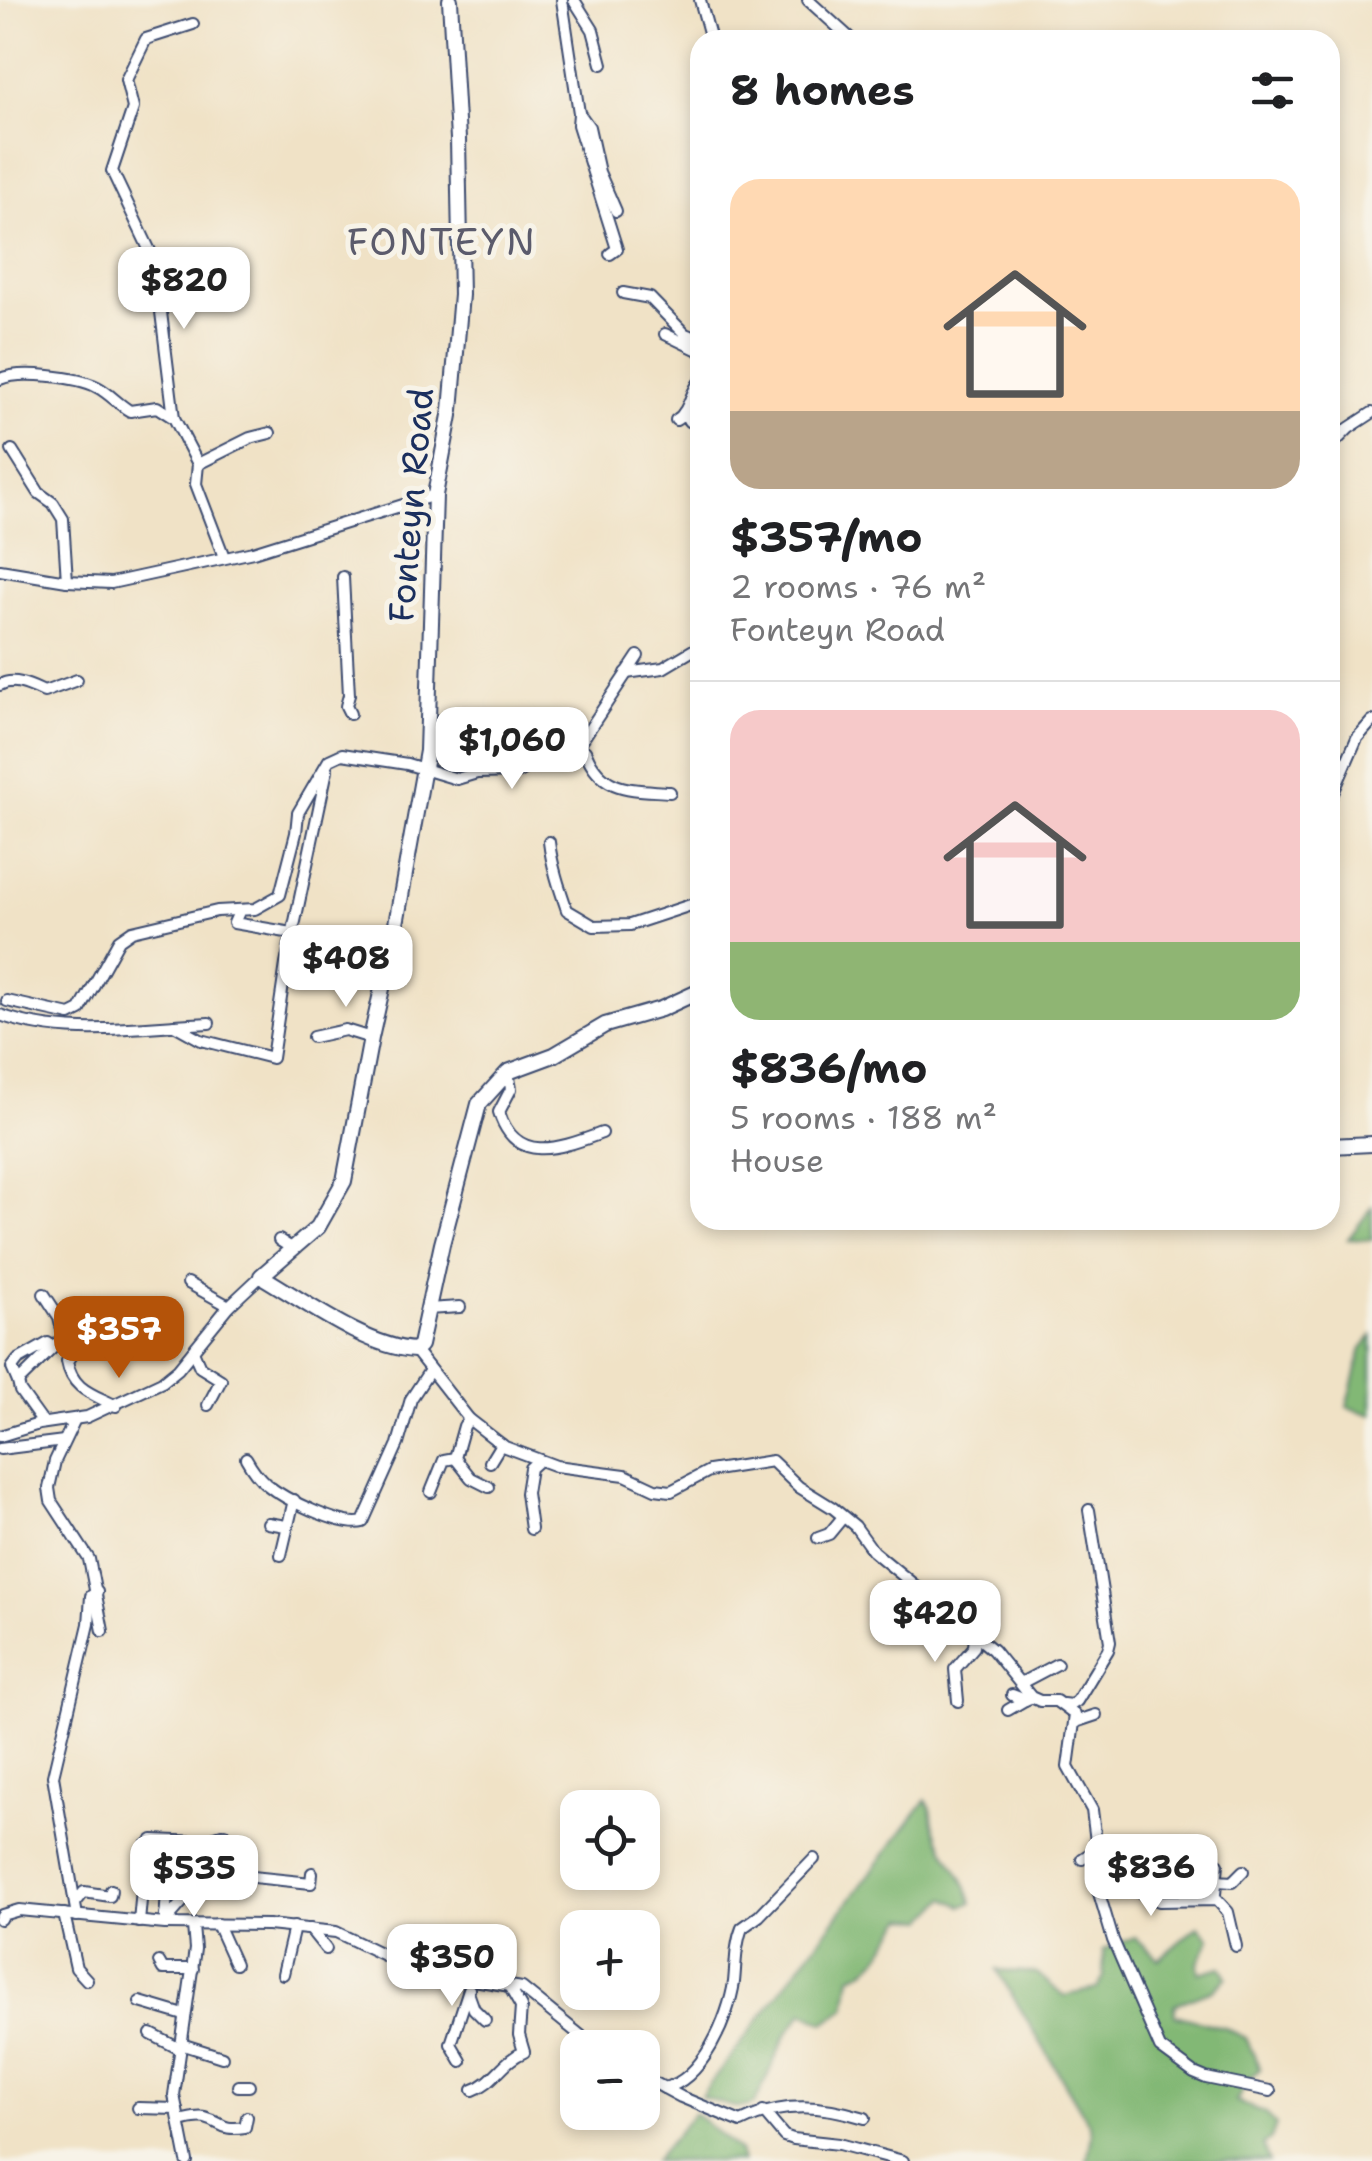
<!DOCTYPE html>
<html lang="en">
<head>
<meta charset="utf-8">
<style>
	:root { --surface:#fff; --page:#f2f2f2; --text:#202124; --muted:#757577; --line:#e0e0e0; --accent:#b45309 }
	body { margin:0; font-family:"Shantell Sans",sans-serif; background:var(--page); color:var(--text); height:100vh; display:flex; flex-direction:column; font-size:38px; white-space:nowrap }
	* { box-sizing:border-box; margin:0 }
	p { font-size:32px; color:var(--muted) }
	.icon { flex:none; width:55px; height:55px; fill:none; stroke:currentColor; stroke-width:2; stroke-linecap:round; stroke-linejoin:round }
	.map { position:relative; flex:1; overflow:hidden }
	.drawer { position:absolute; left:690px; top:30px; width:650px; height:1200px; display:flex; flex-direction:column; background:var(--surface); border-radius:30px; box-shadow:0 5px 15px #0003 }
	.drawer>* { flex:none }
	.buttons { position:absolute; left:560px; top:1790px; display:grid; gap:20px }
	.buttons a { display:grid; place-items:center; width:100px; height:100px; border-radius:20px; background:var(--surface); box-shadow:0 5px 15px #0003; font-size:50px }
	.price { position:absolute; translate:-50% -85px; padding:0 22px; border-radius:20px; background:#fff; color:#222; font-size:32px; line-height:65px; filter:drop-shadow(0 2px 5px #0008) }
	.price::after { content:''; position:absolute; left:50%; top:60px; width:30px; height:22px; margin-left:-15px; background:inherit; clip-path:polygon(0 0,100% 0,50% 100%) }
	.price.current { background:var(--accent); color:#fff }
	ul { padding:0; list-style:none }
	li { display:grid; align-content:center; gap:20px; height:530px; padding:0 40px }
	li+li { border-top:2px solid var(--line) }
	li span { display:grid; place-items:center; height:310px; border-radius:30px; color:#555 }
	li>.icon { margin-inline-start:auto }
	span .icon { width:180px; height:180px; fill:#fffc; stroke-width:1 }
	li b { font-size:42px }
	h2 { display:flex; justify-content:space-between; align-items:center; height:120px; padding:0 40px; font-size:42px }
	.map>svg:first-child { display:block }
</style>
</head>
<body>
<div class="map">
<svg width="1372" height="2161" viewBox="0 0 1372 2161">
	<rect width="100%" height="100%" fill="#f7f3e8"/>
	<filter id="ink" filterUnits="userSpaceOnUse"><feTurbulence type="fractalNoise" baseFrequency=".01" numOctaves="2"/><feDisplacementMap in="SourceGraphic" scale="20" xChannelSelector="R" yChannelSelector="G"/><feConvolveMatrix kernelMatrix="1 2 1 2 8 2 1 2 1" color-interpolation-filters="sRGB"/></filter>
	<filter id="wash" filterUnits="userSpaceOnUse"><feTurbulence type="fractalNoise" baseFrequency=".0048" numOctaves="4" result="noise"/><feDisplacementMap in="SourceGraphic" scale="40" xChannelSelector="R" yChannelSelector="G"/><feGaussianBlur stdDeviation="2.25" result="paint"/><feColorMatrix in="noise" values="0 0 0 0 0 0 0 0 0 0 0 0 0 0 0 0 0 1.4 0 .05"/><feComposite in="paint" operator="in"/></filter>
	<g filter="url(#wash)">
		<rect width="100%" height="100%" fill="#f0e2c6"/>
		<g fill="#82b874" stroke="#4e7469" stroke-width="2.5">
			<polygon points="1372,1207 1372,1240 1348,1239"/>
			<polygon points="1372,1336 1372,1414 1369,1414 1347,1407 1362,1348"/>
			<path d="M 926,1800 C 933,1809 931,1812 933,1822 C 940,1852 966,1874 972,1903 L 962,1906 L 946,1898 L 926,1919 L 905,1918 C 885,1941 883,1966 851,1976 L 846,2008 L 824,2023 L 803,2012 L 785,2037 L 755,2103 C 738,2113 718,2102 701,2096 Z"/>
			<polygon points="1198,1926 1210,1939 1198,1963 1199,1973 1221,1967 1227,1977 1213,1990 1174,2005 1175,2015 1225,2028 1246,2038 1260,2069 1248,2080 1236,2102 1265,2112 1276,2125 1271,2139 1263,2145 1268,2161 1087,2161 1092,2134 1090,2125 997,1970 1037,1973 1063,1996 1097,1989 1104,1977 1103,1950 1135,1937 1159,1959"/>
			<polygon points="694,2113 739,2151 742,2161 654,2161"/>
		</g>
	</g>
	<g filter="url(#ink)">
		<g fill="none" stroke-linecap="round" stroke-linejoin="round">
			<defs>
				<g id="street">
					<polyline points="562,0 579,113 589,127 599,172 616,211"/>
					<polyline points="574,0 593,30 602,64"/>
					<polyline points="700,0 711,40"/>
					<polyline points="808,0 852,40"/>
					<polyline points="579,114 578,125 617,249 610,254"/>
					<polyline points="623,293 650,298 685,334 700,340"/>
					<polyline points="665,334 700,351"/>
					<path d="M 0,379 C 20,370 78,377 97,387 C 109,393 118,404 130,411 L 157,407 L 174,418 L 198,464"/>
					<polyline points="684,412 689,421 700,420"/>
					<polyline points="174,418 160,304 150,251 112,171 133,108 126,80 146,39 193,24"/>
					<path d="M 676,420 C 689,413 690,393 700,381"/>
					<polyline points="1330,447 1349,428 1372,413"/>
					<polyline points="12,450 39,493 53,503 63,519 67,581"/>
					<polyline points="224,557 196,484 198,464 250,438 270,433"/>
					<polyline points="0,570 67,581 111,583 253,552 435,495"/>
					<polyline points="343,577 349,695 346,706 350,714"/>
					<polyline points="626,673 663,668 700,646"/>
					<path d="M 0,685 C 14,677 31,686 44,692 L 77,680"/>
					<polyline points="577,748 638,656"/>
					<polyline points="1330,800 1357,738 1372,721"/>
					<path d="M 549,842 C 552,866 559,887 567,910 L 594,926 L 630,925 L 700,902"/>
					<polyline points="239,912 234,923 292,933"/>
					<path d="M 7,1001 L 70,1015 L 80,1010 L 119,940 L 132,931 L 217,911 L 255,909 L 280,895 L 296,833 L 298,813 L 329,760 L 342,754 L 407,764 L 457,779 L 477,773 L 518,772 L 556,751 L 577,748 L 585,751 C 602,793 630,789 670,792"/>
					<path d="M 0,1015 C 67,1039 140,1026 209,1023"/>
					<polyline points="174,1025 201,1040 272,1058 286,964 327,770"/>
					<polyline points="313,1037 345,1030 371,1038"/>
					<path d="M 508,1072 L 511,1089 L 499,1112 C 516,1167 563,1147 602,1133"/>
					<polyline points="279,1240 293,1249"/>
					<polyline points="188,1283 229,1306"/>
					<polyline points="427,1309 460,1307"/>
					<path d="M 64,1337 L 72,1354 L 67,1361 C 72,1390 93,1394 116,1406"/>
					<polyline points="415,1350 469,1419 505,1447 556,1466 625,1475 655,1489 671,1491 709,1471 772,1461 799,1487 833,1508 855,1526 873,1551 993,1650 1031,1697 1040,1701 1056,1701 1075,1715 1068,1767 1092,1810 1098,1857 1096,1883 1113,1940 1160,2048 1194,2073 1206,2078 1270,2091"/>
					<polyline points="193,1351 200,1367 221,1380 208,1405"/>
					<polyline points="18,1382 12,1368 18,1360 48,1343"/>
					<polyline points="75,1419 55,1461 49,1488 51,1501 89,1559 103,1631"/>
					<polyline points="469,1419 464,1426 455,1458 471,1478 489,1487"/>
					<polyline points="43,1423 20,1391 18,1382 64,1337 59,1317 44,1294"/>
					<polyline points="0,1436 39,1424 87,1417 162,1382 178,1369 229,1306 261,1276"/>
					<polyline points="0,1449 64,1441"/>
					<path d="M 246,1458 C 251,1467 258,1477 266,1484 C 284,1499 342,1528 363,1522 L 398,1444 L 411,1399 L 430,1370"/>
					<polyline points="490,1462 501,1444"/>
					<polyline points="431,1492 444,1460 455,1458"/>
					<polyline points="268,1523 286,1526"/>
					<polyline points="531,1529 526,1493 530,1468 539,1460"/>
					<polyline points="818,1538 829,1534 843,1517"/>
					<polyline points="281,1555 294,1500"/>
					<polyline points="1021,1683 1057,1664"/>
					<polyline points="1012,1695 1025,1700 1030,1698"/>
					<polyline points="958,1701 955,1669 974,1647 975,1635"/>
					<polyline points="1063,1704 1071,1705 1077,1701 1108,1650 1110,1642 1089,1510"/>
					<polyline points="1008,1710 1025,1700"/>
					<polyline points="1075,1722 1096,1715"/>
					<polyline points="1082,1859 1097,1849"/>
					<polyline points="224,1874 311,1883 312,1873"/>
					<polyline points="1217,1881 1232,1882 1243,1871"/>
					<polyline points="1096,1883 1135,1890 1159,1901 1217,1900 1228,1912 1236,1946"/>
					<polyline points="1209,1900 1215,1894 1218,1864"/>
					<polyline points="75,1903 84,1892 110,1896 111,1890"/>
					<polyline points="64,1914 76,1968 87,1980"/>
					<polyline points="165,1915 171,1915 185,1899 181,1889 185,1885"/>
					<polyline points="77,1916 53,1776 89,1624 91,1596 97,1592"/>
					<polyline points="165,1918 168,1883"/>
					<polyline points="0,1919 2,1915 19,1910 165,1924 268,1925 336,1932 390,1958 474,1980 522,1988 596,2048"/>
					<polyline points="139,1922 146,1846 153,1840 200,1842 225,1834"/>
					<polyline points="217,1924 235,1964"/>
					<polyline points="310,1929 326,1949"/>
					<polyline points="159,1962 163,1969 193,1969"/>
					<polyline points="283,1974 294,1927"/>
					<polyline points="469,1995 474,2009 485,2020"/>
					<polyline points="140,2002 184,2015"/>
					<polyline points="151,2034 180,2049"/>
					<polyline points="181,2044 222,2057"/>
					<polyline points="461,2061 451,2044 469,1989"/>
					<path d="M 642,2076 L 681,2097 L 741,2122 C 783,2101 822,2105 865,2118"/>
					<polyline points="238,2086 249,2086"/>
					<path d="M 664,2088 C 702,2081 729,2017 734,1982 C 736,1964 735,1945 742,1928 L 759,1916 L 814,1859"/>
					<path d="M 473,2090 C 494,2083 503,2060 524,2052 L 519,2035 L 521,2007 L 509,1986"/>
					<polyline points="138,2108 177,2109"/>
					<polyline points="763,2111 784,2136 793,2139 839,2144 903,2161"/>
					<path d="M 179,2121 C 186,2120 197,2116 205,2118 C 224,2123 220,2131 245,2127 L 247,2117"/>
					<polyline points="187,2161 174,2095 195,1949 193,1926"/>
				</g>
				<g id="secondary">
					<path d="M 450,0 L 458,139 L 461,295 L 451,410 L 435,495 L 427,751 L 394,935 L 371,1038 L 344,1181 L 318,1227 L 261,1276 C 304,1301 366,1347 415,1350 L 420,1345 L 442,1244 L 479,1104 L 508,1072 L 554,1055 L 605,1025 L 661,1009 L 700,991"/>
					<polyline points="1330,1146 1372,1144"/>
				</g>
			</defs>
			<use href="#street" stroke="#3b4a6e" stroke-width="14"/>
			<use href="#secondary" stroke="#3b4a6e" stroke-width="18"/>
			<use href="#street" stroke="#fff" stroke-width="10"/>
			<use href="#secondary" stroke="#fff" stroke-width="14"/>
		</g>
	</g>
	<g text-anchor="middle" stroke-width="10" stroke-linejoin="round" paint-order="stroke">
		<g font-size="35" fill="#1b2f5e" stroke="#f7f3e8">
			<text transform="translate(411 505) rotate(-85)" y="12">Fonteyn Road</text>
		</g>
		<g font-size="38" letter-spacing="2.5" fill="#5b5b6c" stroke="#f7f3e8">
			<text x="442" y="255">FONTEYN</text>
		</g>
	</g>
</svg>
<div class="buttons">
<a><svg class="icon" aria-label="locate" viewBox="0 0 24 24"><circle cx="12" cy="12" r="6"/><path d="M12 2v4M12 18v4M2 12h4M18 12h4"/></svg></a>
<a>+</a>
<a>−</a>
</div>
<b class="price" style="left:184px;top:332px">$820</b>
<b class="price" style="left:512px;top:792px">$1,060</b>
<b class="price" style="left:346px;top:1010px">$408</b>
<b class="price current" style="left:119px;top:1381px">$357</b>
<b class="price" style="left:935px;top:1665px">$420</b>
<b class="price" style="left:1151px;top:1919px">$836</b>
<b class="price" style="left:194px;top:1920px">$535</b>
<b class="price" style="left:452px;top:2009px">$350</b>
<section class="drawer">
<h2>8 homes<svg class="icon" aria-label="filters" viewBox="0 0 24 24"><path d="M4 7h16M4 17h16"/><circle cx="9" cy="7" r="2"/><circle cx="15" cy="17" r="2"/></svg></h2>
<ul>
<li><span style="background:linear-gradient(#ffd9b3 75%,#b9a48a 0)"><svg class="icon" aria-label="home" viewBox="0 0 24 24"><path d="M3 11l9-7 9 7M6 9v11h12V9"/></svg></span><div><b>$357/mo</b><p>2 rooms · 76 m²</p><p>Fonteyn Road</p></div></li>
<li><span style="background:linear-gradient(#f6c9c9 75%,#8fb573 0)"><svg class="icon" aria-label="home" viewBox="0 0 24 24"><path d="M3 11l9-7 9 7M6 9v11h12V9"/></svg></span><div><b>$836/mo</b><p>5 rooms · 188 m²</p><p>House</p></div></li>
</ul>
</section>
</div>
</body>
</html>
